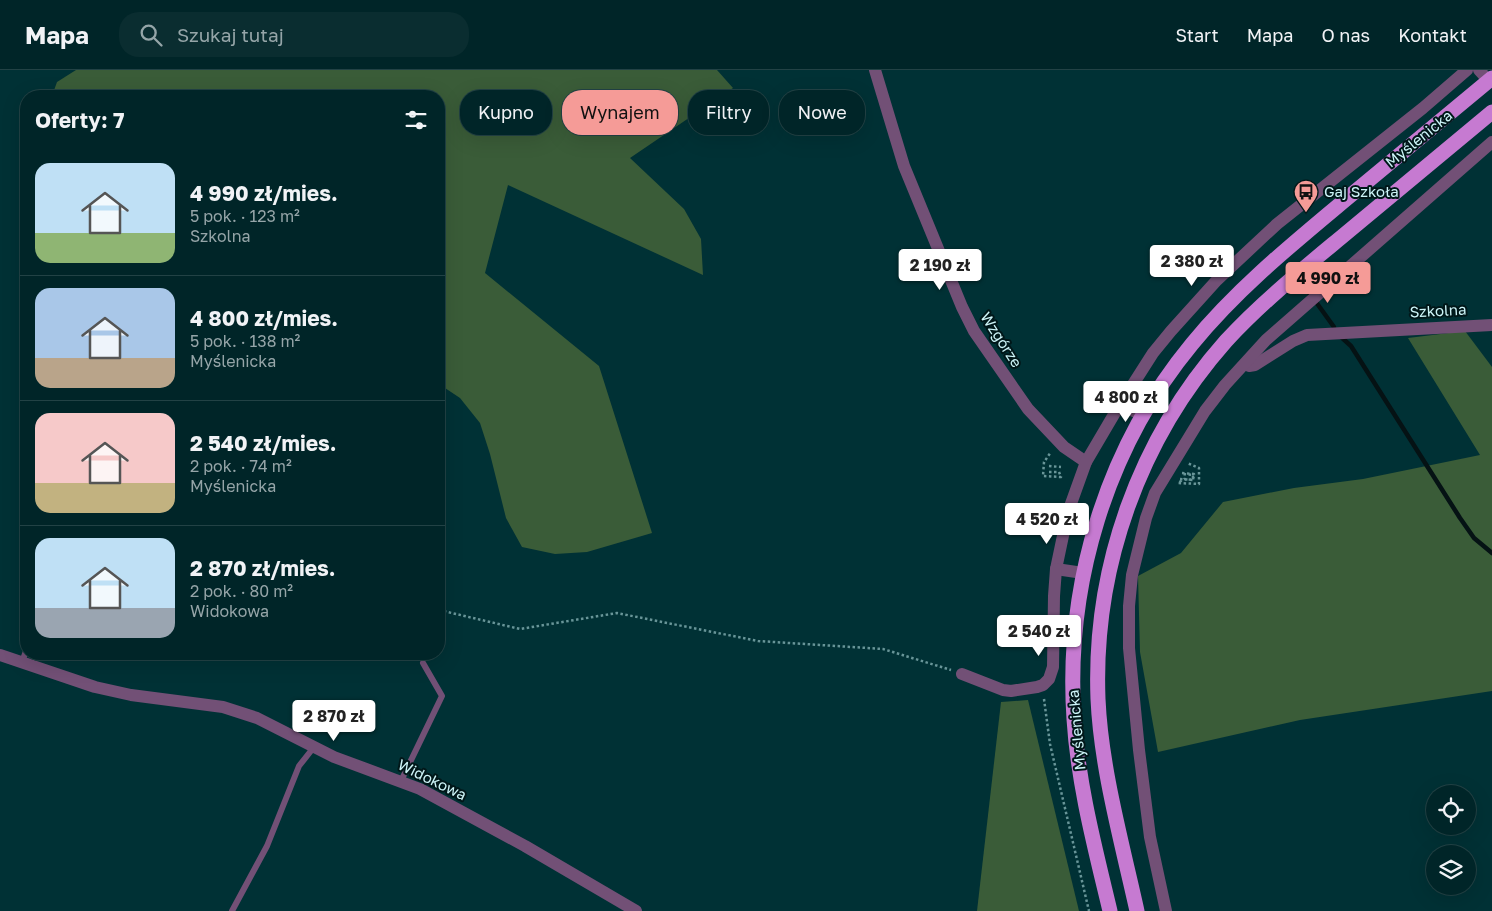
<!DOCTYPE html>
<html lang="pl">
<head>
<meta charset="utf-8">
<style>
	:root { --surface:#002528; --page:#0a2d30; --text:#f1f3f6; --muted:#95a5a8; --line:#224245; --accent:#f59b97 }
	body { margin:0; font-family:"Golos Text",sans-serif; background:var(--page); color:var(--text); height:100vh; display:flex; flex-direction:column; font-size:19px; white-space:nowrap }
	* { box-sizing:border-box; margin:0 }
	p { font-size:16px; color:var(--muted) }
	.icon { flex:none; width:28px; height:28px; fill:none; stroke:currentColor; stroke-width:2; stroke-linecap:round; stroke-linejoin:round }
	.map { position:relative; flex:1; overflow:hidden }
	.drawer { position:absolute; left:20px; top:20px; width:425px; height:570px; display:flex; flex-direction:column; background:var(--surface); border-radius:20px; box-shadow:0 5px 20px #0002,0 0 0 1px var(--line) }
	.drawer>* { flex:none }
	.banner { position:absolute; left:460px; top:20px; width:475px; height:45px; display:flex; gap:10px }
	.buttons { position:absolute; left:1426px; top:715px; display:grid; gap:10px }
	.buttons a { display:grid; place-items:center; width:50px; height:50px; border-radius:50%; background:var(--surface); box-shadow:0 5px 20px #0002,0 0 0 1px var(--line); font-size:25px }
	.price { position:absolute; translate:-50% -42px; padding:0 11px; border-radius:5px; background:#fff; color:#222; font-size:16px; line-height:32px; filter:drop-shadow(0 1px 2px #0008) }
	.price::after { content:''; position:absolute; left:50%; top:30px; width:15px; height:11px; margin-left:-8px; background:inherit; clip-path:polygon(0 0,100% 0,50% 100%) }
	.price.on { background:var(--accent); color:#111 }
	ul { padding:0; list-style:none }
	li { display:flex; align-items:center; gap:15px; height:125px; padding:0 15px }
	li+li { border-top:1px solid var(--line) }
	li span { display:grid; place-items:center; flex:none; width:140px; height:100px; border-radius:15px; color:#555 }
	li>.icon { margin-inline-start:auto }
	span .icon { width:60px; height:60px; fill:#fffc; stroke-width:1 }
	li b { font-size:21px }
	h2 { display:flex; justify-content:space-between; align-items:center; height:60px; padding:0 15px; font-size:21px }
	.tag { padding:0 18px; border-radius:20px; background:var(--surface); box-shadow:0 5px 20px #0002,0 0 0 1px var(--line); font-size:18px; line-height:45px }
	.tag.on { background:var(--accent); color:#111 }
	header { display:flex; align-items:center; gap:30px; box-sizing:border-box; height:70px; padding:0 25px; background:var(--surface); border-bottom:1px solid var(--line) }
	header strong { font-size:24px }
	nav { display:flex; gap:28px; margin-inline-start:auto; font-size:18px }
	.search { width:350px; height:45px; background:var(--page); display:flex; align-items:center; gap:12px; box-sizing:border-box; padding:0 18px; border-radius:20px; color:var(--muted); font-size:19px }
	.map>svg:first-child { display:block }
</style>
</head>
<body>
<header>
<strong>Mapa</strong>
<div class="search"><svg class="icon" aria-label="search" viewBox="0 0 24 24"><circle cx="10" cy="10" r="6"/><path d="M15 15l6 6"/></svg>Szukaj tutaj</div>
<nav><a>Start</a><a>Mapa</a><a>O nas</a><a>Kontakt</a></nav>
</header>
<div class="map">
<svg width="1492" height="841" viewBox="0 0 1492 841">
	<rect width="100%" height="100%" fill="#003135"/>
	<g fill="#3a5c38">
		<polygon points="76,0 717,0 733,18 630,88 684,139 701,169 703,205 508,115 485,203 599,296 652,463 587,482 555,484 522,477 506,448 490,384 480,353 460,328 439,314 439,26 52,26 57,12"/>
		<polygon points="1465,261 1492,297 1492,621 1300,650 1158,682 1140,582 1138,506 1181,483 1223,432 1294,418 1363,409 1480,385 1408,268"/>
		<polygon points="1028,630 1079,841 977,841 1001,632"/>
	</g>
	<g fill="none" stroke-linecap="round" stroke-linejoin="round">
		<g stroke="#051214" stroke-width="4.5">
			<polyline points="1305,218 1310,224"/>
			<polyline points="1316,232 1334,257"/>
			<polyline points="1340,266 1351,276 1460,448 1474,468 1492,483"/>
		</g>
		<g stroke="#689598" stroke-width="2.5" stroke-dasharray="2.5 2.5" stroke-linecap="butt">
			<polyline points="1049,396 1061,397"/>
			<polyline points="1049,402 1059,402 1061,407 1043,406 1044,392 1051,382"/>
			<polyline points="1182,403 1194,404 1193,410 1184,409 1178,413 1199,414 1199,398 1187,393"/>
			<polyline points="1180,409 1193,410 1193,405 1182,404"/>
			<polyline points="439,540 520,559 617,543 758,571 883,579 951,600"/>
			<polyline points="1044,629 1050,674 1089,841"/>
		</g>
		<g stroke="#725076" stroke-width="6">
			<polyline points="22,592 26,581"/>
			<polyline points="401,711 442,626 423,593"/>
			<polyline points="232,841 267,776 299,696 314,677"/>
		</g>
		<g stroke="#725076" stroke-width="12">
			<polyline points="875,0 904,96 962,237 974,261 1028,339 1064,377 1086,392"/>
			<polyline points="1479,0 1489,11 1492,11"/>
			<polyline points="1245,294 1249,296 1255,295 1293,271 1307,265 1492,255"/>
			<polyline points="1119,335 1143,345"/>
			<polyline points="1083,503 1056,499 1068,442 1086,392 1116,341 1153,283 1171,261 1217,210 1277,154 1423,38 1467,0"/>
			<polyline points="0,585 95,617 131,625 223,637 257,648 334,687 420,719 525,776 636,841"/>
			<polyline points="962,604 1003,620 1011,621 1037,617 1043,615 1049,609 1053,597 1054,526 1056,499"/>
			<polyline points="1166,841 1150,767 1139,680 1129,578 1129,536 1132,505 1146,448 1155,423 1205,341 1225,315 1266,270 1492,72"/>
		</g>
		<g stroke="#c67ad1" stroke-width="15">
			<path d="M 1110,841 C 1095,778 1078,714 1074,649 C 1065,515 1106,378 1192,274 C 1236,220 1291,175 1345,130 C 1394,89 1443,49 1492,8"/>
			<path d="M 1137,841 C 1122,773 1101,698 1098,629 C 1093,498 1139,369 1226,271 C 1262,232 1303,199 1344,165 C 1393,124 1443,83 1492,42"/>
		</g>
	</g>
	<defs>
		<symbol id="bus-pin" viewBox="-11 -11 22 30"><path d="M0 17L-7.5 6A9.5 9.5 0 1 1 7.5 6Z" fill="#f59b97" stroke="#001719"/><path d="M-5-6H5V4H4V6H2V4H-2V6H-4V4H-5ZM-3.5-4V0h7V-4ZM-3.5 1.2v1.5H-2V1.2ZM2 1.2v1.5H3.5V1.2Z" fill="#111"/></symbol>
	</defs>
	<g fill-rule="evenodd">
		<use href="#bus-pin" x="1292" y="108" width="28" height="38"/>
	</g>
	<g text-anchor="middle" stroke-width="4" stroke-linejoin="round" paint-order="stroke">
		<g font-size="15" fill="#cdf5f8" stroke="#001719">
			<text transform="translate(1419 69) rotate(-39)" y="5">Myślenicka</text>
			<text transform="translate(1438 241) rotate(-3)" y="5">Szkolna</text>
			<text transform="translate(1001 270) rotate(57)" y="5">Wzgórze</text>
			<text transform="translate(1077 660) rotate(-95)" y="5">Myślenicka</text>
			<text transform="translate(432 710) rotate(26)" y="5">Widokowa</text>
		</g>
		<g font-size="15" fill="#cdf5f8" stroke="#001719" text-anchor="start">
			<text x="1324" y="127">Gaj Szkoła</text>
		</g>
	</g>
</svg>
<div class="buttons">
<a><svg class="icon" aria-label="locate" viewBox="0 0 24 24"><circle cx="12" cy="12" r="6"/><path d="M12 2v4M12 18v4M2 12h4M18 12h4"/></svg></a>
<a><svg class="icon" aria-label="layers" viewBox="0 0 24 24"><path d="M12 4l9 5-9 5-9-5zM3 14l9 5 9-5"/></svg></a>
</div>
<b class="price" style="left:1192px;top:217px">2 380 zł</b>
<b class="price" style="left:940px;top:221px">2 190 zł</b>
<b class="price on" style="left:1328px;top:234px">4 990 zł</b>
<b class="price" style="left:1126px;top:353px">4 800 zł</b>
<b class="price" style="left:1047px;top:475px">4 520 zł</b>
<b class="price" style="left:1039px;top:587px">2 540 zł</b>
<b class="price" style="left:334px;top:672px">2 870 zł</b>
<div class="banner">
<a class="tag">Kupno</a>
<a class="tag on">Wynajem</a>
<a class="tag">Filtry</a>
<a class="tag">Nowe</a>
</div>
<section class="drawer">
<h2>Oferty: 7<svg class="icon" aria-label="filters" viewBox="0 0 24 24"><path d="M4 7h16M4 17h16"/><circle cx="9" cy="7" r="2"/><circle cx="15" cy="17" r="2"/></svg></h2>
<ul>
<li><span style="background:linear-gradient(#bfe0f5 70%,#8fb573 0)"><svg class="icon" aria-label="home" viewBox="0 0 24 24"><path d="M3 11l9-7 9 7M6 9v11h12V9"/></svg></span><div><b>4 990 zł/mies.</b><p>5 pok. · 123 m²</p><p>Szkolna</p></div></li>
<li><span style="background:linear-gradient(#a9c7e8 70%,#b9a48a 0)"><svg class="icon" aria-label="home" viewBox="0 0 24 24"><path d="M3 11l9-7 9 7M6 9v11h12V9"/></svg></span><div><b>4 800 zł/mies.</b><p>5 pok. · 138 m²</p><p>Myślenicka</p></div></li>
<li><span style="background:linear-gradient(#f6c9c9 70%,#c2b280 0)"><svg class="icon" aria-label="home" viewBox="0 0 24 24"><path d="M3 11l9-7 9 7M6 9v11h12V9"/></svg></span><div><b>2 540 zł/mies.</b><p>2 pok. · 74 m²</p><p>Myślenicka</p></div></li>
<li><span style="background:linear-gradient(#bfe0f5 70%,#9aa5b1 0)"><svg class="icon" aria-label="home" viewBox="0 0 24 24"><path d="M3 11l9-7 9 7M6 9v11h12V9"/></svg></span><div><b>2 870 zł/mies.</b><p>2 pok. · 80 m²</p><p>Widokowa</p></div></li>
</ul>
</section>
</div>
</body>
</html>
